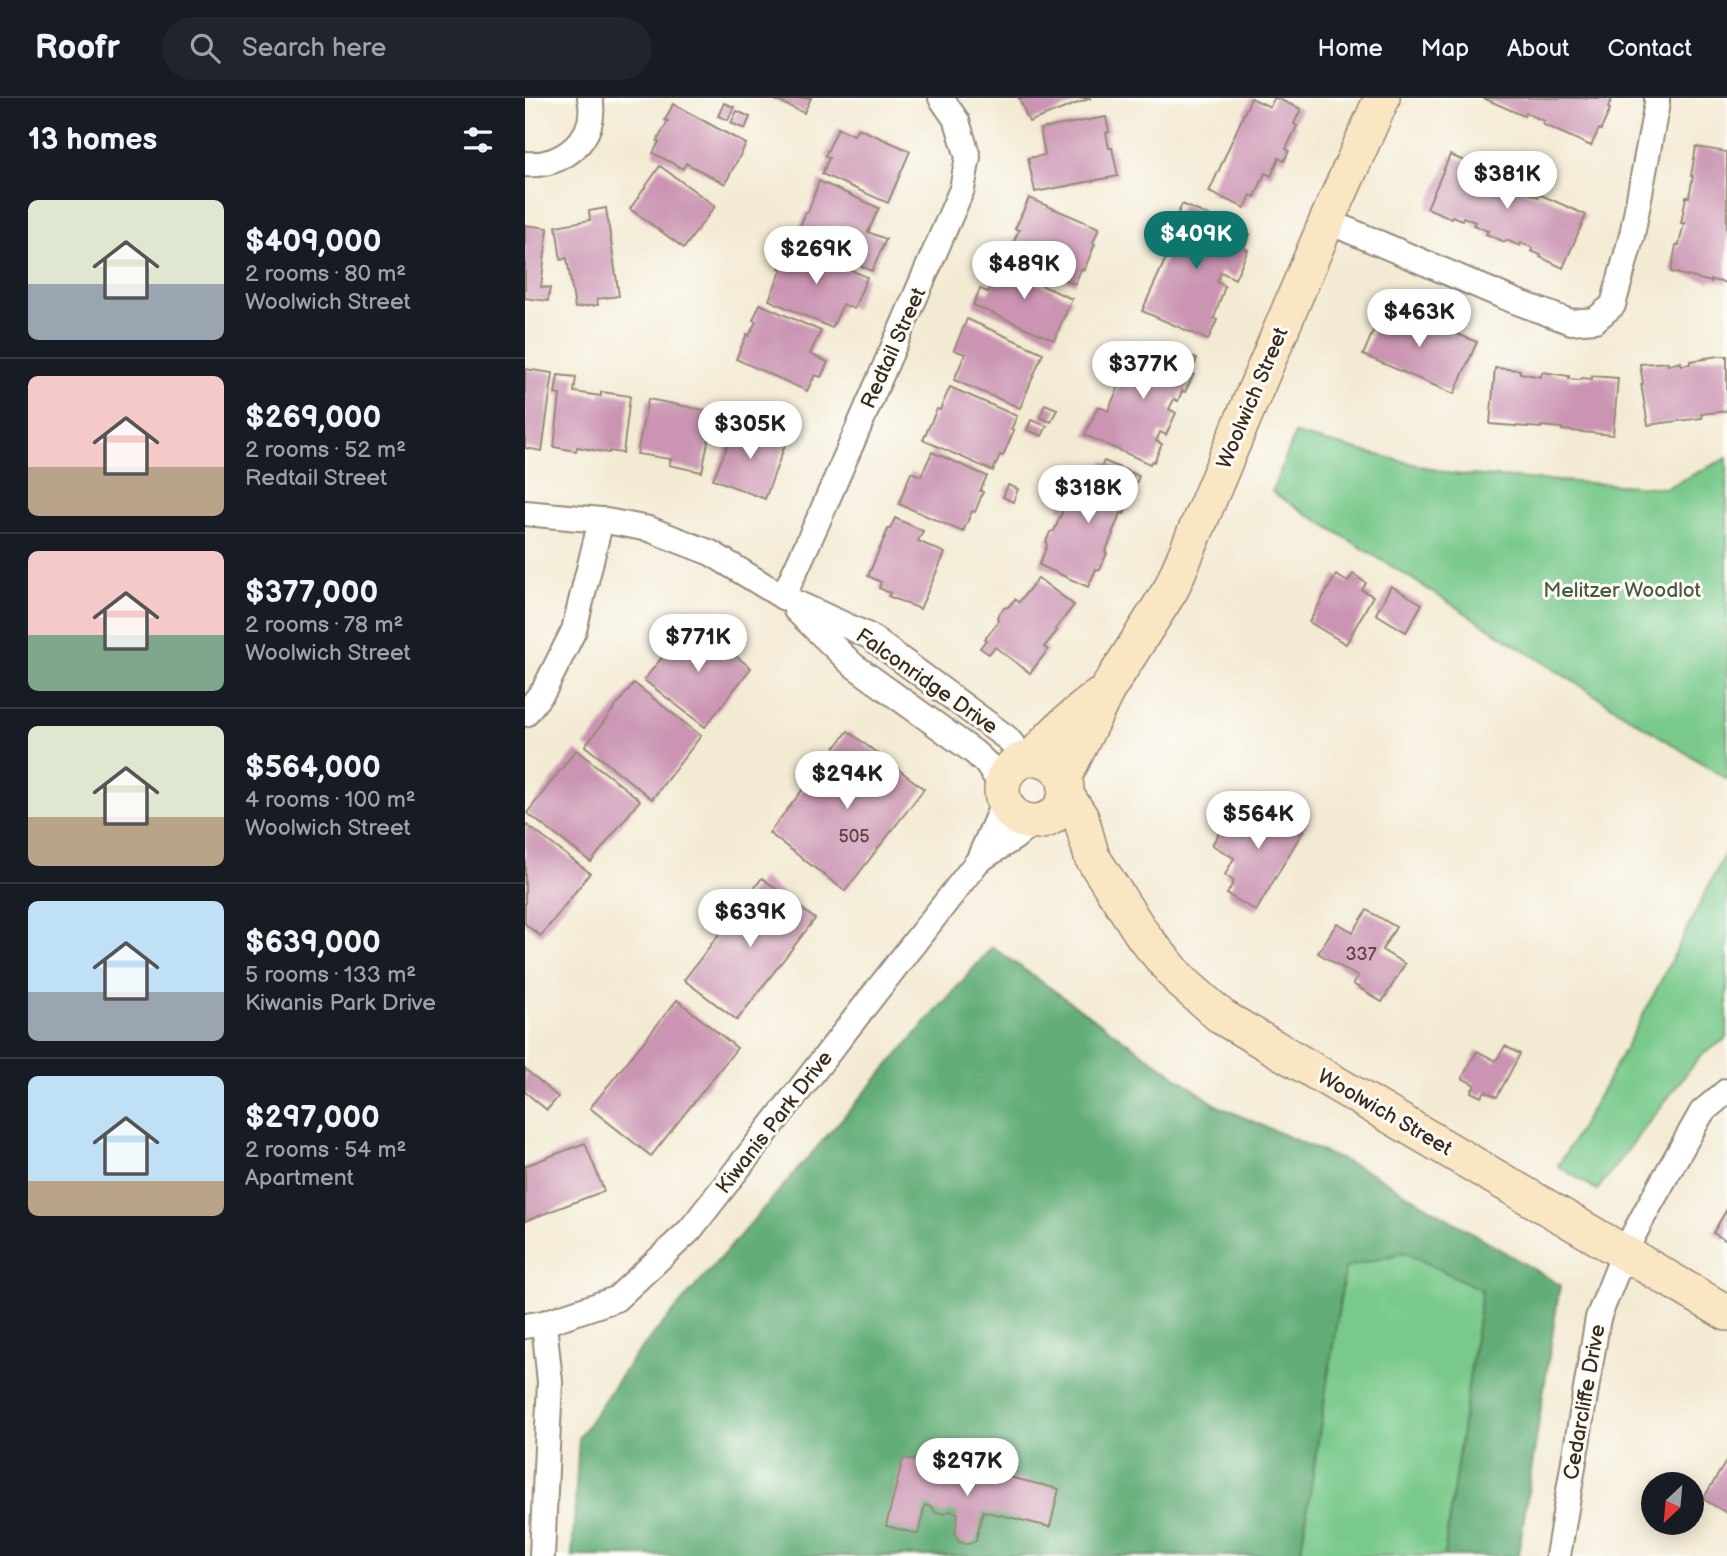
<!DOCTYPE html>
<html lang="en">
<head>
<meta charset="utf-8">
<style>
	:root { --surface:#171b24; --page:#20242c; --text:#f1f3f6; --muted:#9ea1a6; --line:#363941; --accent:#0f766e }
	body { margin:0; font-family:"Balsamiq Sans",sans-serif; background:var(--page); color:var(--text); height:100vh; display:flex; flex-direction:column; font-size:26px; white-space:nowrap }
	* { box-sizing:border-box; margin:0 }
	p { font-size:23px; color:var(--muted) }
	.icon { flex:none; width:38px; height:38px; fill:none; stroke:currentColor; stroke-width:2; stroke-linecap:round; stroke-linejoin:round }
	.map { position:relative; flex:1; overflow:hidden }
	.drawer { display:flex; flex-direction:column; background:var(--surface); width:525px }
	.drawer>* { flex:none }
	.needle { width:46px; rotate:206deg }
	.controls { position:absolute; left:1116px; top:1374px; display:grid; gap:14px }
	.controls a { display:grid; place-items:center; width:63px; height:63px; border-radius:50%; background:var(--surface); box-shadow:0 4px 18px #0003; font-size:35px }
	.price { position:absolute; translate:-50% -60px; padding:0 16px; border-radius:24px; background:#fff; color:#222; font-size:23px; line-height:46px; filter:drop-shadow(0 2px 4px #0008) }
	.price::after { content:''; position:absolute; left:50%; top:42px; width:21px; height:16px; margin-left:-10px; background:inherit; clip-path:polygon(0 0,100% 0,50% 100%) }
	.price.current { background:var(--accent); color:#fff }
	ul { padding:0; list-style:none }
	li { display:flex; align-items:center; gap:21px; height:175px; padding:0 28px }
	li+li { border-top:2px solid var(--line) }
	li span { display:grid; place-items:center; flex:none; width:196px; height:140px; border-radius:10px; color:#555 }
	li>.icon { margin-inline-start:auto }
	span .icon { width:84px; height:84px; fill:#fffc; stroke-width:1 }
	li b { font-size:30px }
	h2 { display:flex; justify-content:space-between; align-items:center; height:84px; padding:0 28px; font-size:30px }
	header { display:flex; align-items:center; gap:42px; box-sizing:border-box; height:98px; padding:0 35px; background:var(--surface); border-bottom:2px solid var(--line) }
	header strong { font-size:33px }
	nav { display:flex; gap:38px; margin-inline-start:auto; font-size:24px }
	.search { width:490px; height:63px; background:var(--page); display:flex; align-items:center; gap:18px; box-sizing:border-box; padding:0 24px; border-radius:38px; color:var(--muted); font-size:26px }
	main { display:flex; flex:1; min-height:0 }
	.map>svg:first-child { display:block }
</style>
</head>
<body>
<header>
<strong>Roofr</strong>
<div class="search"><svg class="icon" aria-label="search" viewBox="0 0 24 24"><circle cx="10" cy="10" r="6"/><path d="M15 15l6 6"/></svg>Search here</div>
<nav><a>Home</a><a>Map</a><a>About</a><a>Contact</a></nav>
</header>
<main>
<section class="drawer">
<h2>13 homes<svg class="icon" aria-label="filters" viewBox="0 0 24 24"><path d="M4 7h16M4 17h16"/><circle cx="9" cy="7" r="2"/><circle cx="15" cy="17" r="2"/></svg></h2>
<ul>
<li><span style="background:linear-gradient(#dfe7d0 60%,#9aa5b1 0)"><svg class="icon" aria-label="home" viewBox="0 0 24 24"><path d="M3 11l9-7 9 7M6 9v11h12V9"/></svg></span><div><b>$409,000</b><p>2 rooms · 80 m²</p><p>Woolwich Street</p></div></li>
<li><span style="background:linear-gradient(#f6c9c9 65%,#b9a48a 0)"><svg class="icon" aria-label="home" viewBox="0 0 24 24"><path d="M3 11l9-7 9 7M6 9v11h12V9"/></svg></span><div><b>$269,000</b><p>2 rooms · 52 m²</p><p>Redtail Street</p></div></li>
<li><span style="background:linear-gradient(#f6c9c9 60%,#7fa58c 0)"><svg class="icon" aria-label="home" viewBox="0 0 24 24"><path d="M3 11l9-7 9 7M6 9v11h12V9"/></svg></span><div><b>$377,000</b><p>2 rooms · 78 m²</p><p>Woolwich Street</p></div></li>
<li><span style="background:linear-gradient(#dfe7d0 65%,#b9a48a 0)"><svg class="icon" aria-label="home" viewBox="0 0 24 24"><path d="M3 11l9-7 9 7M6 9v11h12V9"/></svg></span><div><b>$564,000</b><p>4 rooms · 100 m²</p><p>Woolwich Street</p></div></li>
<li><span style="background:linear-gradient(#bfe0f5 65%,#9aa5b1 0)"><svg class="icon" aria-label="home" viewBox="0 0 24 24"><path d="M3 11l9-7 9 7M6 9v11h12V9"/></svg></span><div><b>$639,000</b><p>5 rooms · 133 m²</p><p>Kiwanis Park Drive</p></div></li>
<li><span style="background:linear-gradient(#bfe0f5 75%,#b9a48a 0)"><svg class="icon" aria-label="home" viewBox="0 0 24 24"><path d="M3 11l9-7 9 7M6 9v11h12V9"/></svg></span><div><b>$297,000</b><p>2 rooms · 54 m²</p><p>Apartment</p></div></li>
</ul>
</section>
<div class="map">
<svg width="1202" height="1458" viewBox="0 0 1202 1458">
	<rect width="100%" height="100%" fill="#fdfcf7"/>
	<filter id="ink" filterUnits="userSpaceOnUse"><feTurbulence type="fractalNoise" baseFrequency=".0143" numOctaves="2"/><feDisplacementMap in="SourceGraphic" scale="14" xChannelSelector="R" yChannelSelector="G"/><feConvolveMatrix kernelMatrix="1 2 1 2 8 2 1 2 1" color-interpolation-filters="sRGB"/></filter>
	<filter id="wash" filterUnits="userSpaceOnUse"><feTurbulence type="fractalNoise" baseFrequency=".00686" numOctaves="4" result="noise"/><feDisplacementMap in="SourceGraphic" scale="28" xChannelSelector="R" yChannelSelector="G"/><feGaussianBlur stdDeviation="1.57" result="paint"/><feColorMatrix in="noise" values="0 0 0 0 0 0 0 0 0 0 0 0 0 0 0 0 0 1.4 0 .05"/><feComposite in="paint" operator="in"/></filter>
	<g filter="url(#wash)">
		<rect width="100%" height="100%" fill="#f3ead3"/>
		<g fill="#78c98b" stroke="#5a7a54" stroke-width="2">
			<polygon points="770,336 927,376 1141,390 1202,360 1202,681 879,476 747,394"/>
			<path d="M 1202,751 L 1202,940 L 1174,959 L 1072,1092 L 1033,1068 C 1095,965 1149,859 1202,751 Z"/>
			<polygon points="879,1154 957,1192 919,1458 775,1458 820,1170"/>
		</g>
		<polygon fill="#62ad77" stroke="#4e6c4a" stroke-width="2" points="467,849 693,1008 846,1075 1035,1187 993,1458 919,1458 957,1192 879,1154 820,1170 775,1458 47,1458 54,1339 108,1260"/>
		<g id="blocks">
			<g fill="#cb94b2">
				<polygon points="246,0 286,0 279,15"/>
				<polygon points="494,0 566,0 504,24"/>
				<polygon points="726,0 745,9 749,0 751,0 776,11 769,26 772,28 761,51 764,53 759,63 754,60 746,78 740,75 730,99 726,97 720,110 684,94"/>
				<polygon points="958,0 1087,0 1083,10 1085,11 1076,32 1074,31 1066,48 1017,26 1019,23 1001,15 999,18"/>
				<polygon points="199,5 209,9 203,22 193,18"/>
				<polygon points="148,6 221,46 200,86 161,65 158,71 128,55 134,44 132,43 143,23 140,22"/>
				<polygon points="212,13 225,19 220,31 206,25"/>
				<polygon points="581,19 584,34 581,35 584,50 587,50 593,78 510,94 503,60 520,57 515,31"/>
				<polygon points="313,30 329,37 333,30 385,53 363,105 297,76 304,60 300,58"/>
				<polygon points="1171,49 1202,54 1202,185 1186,182 1186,184 1146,174 1151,147 1154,147 1159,125 1156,125 1161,99 1164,99 1168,78 1166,78"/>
				<polygon points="925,57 972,77 971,81 1013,99 1014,96 1061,117 1038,170 1015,159 1016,157 1006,153 1008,150 996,145 995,148 981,142 980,144 961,136 963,133 948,127 950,124 938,119 937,122 927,118 926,120 902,110"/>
				<polygon points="135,68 190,108 159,150 105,111"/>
				<polygon points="294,83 354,110 343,134 361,141 347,173 270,139 281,114 283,114"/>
				<polygon points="504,100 574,130 568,145 570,146 559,172 556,171 550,186 483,157 494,132 490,131"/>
				<polygon points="657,106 725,136 719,150 723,152 710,181 696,174 692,184 700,188 689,220 692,222 683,242 617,213 641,160 635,158"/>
				<polygon points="81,110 94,198 72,201 73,207 50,210 42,160 36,162 31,128 65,122 64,113"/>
				<polygon points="0,127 23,130 16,189 25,190 23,203 0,200"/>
				<polygon points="265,145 342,179 329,211 318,206 307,230 244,202 257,171 254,170"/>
				<polygon points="479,163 510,177 507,183 547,201 529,242 448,207 455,191 463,194"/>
				<polygon points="860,205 885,216 884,218 891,223 917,234 918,232 927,237 928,234 952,244 929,296 838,257"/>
				<polygon points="235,206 296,233 285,256 303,264 296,279 290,277 282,293 211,261 222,236 224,238 231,223 228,222"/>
				<polygon points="442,221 518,255 495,310 429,282 440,256 429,252"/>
				<polygon points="611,243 637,255 641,247 672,261 666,274 669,276 660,294 657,293 653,303 649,301 644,311 651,315 641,337 635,334 631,343 637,346 629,364 627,363 625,366 560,337 573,308 583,313 594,288 584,283 594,259 602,262"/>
				<polygon points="1194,258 1202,258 1202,313 1176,316 1177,320 1123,327 1116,286 1118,286 1115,266 1143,264 1143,267 1156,264 1156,267 1165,266 1165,263 1181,261 1180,260"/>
				<polygon points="970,270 995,272 995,275 1016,279 1017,274 1044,278 1044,281 1056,282 1057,280 1067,281 1067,278 1093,280 1088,337 1037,332 1037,330 1016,328 1016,330 965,326"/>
				<polygon points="0,271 28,275 17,353 0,350"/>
				<polygon points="33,277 51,279 49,294 76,298 76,294 105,298 98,355 85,353 84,355 52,349 51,353 29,349 35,297 30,296"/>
				<polygon points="425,289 492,318 486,332 489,332 478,358 475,357 468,373 398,342 412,311 415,312"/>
				<polygon points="123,301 189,314 177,374 144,367 146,361 112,356"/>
				<polygon points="520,306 532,311 526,324 515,319"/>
				<polygon points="506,322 522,328 517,338 502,332"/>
				<polygon points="212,326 261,344 240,401 188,381"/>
				<polygon points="407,354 462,378 455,393 458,394 450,414 447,413 438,434 374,406 386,374 396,378"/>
				<polygon points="579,363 614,378 599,416 596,415 587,435 588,436 580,454 582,455 575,472 571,471 563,489 514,467 522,448 521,444 525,434 529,433 538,412 533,410 543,389 567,400 570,394 566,392"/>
				<polygon points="483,387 493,391 488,404 478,399"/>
				<polygon points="370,420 398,433 393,443 420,455 395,511 363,498 365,495 354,490 356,484 343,478 363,431 365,431"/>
				<polygon points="828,476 841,485 837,492 848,498 821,546 784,524 811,477 823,484"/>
				<polygon points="513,480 549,507 530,532 532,533 519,549 523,552 505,575 470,549 464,556 455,550 461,542 460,541 473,524 472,519 479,510 483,509 490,501 494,504"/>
				<polygon points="866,488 897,506 881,534 851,516"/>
				<polygon points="166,523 226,570 180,629 119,582"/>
				<polygon points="109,585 176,638 127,701 60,648"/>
				<polygon points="323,633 399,691 320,793 244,735"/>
				<polygon points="51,652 115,702 66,764 2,715"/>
				<polygon points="750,705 783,724 731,813 702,796 709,783 700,777 709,760 687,747 709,710 737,727"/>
				<polygon points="2,727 65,775 16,838 0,826 0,730"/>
				<polygon points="237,780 290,821 212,922 159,882"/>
				<polygon points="842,812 871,829 857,852 880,866 857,904 828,886 833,879 793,855 812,825 828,834"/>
				<polygon points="152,902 212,950 126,1058 65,1010"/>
				<polygon points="980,948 995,956 972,999 960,993 956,999 946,994 950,987 937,980 952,953 971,963"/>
				<polygon points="0,971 33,999 22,1012 0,994"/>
				<polygon points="60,1045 79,1093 0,1123 0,1068"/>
				<polygon points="1202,1111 1202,1143 1188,1135"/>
				<polygon points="378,1360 407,1367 407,1370 436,1378 438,1368 534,1391 525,1429 458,1413 451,1442 444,1446 434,1444 430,1436 433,1415 424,1413 420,1416 410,1414 407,1409 400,1407 393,1436 361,1428"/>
				<polygon points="1202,1362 1202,1415 1178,1401"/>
			</g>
		</g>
	</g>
	<g filter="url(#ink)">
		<use href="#blocks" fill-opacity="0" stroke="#978a78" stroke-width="2"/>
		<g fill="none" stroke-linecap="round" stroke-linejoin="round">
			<defs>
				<g id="street">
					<path d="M 0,66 C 37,70 74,40 65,0"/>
					<polyline points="802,123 987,202 1046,224 1070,222 1088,207 1107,137 1132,5 1132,0"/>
					<polyline points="0,415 76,422 124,431 186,455 258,499 344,538 482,640 500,661"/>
					<polyline points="258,499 292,425 437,91 443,59 432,23 416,0"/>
					<polyline points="271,512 328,567 449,654 462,666 477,688"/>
					<polyline points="0,616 19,592 49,532 76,422"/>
					<polyline points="453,763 489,740 508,724"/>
					<polyline points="0,1228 19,1225 91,1201 165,1132 453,763 479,704"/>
					<polyline points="17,1458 25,1284 19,1225"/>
					<polyline points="1033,1458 1073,1220 1099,1155 1120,1115 1177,1014 1202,993"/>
				</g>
				<g id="secondary">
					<path d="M 509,659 C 527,635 550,617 573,599"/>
					<circle cx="509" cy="692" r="32"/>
					<polyline points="539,679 582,592 646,491 802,123 857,0"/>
					<polyline points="541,697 556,720 567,759 619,839 656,883 697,919 1202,1215"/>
				</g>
			</defs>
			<use href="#street" stroke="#978a78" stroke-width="28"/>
			<use href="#secondary" stroke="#978a78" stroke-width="38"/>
			<use href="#street" stroke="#fff" stroke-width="24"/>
			<use href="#secondary" stroke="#fbe6c4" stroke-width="35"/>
		</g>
	</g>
	<g text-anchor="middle" stroke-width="6" stroke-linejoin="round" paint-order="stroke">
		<g font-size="18" fill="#5f4443">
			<text x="329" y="744">505</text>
			<text x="836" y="862">337</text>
		</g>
		<g font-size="21" fill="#3b2a1e" stroke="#fdfcf7">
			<text transform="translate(368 250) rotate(-66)" y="7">Redtail Street</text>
			<text transform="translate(727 300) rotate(-67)" y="7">Woolwich Street</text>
			<text transform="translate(402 583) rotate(35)" y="7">Falconridge Drive</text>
			<text transform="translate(860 1014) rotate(30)" y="7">Woolwich Street</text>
			<text transform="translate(249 1024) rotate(-52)" y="7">Kiwanis Park Drive</text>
			<text transform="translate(1059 1304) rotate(-80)" y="7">Cedarcliffe Drive</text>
		</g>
		<g font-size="21" fill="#4d5a3f" stroke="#fdfcf7">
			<text x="1097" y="499">Melitzer Woodlot</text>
		</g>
	</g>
</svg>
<div class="controls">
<a><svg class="needle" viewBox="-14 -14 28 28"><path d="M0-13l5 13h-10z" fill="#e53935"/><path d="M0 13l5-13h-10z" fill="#9ea1a6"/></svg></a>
</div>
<b class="price" style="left:982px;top:113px">$381K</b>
<b class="price current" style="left:671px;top:173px">$409K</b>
<b class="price" style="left:291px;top:188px">$269K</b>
<b class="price" style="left:499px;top:203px">$489K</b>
<b class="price" style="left:894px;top:251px">$463K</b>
<b class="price" style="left:618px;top:303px">$377K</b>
<b class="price" style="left:225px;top:363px">$305K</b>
<b class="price" style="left:563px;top:427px">$318K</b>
<b class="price" style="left:173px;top:576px">$771K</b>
<b class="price" style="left:322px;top:713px">$294K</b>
<b class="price" style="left:733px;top:753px">$564K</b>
<b class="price" style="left:225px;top:851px">$639K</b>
<b class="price" style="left:442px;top:1400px">$297K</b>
</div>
</main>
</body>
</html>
